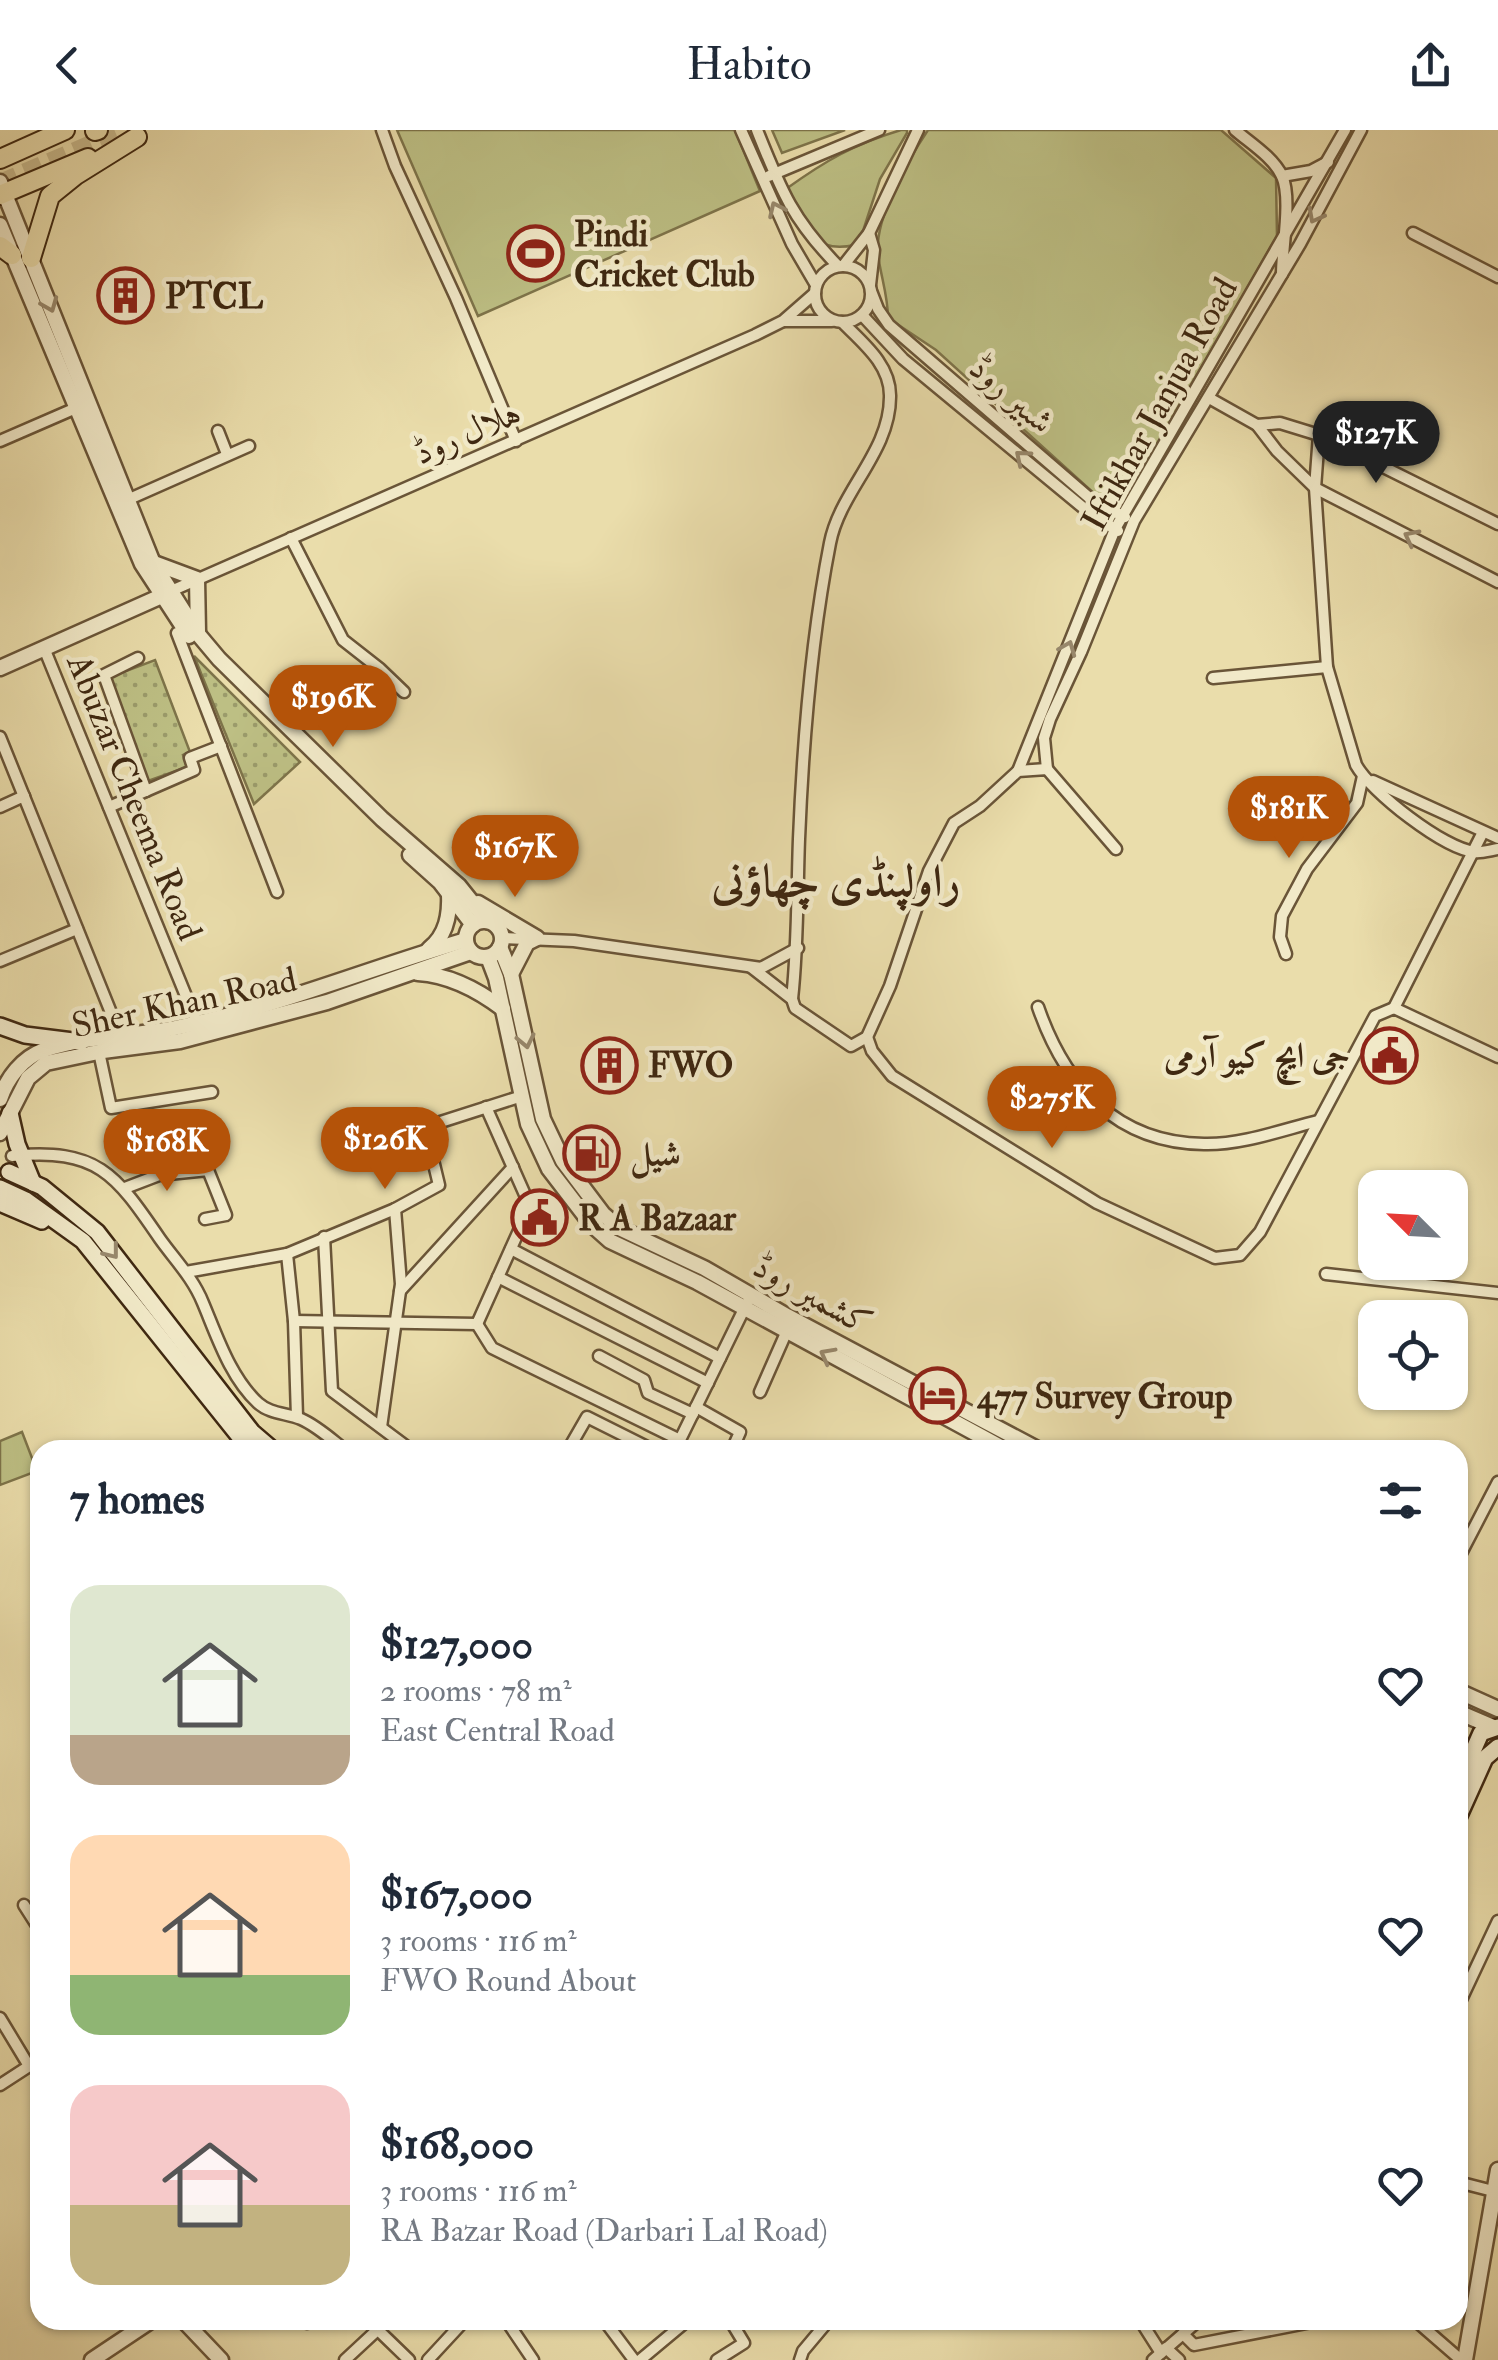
<!DOCTYPE html>
<html lang="en">
<head>
<meta charset="utf-8">
<style>
	:root { --surface:#fff; --page:#f6f6f7; --text:#1f2937; --muted:#747a83; --accent:#b45309 }
	body { margin:0; font-family:"IM FELL Double Pica",Amiri,serif; background:var(--page); color:var(--text); height:100vh; display:flex; flex-direction:column; font-size:38px; white-space:nowrap }
	* { box-sizing:border-box; margin:0 }
	p { font-size:32px; color:var(--muted) }
	.icon { flex:none; width:55px; height:55px; fill:none; stroke:currentColor; stroke-width:2; stroke-linecap:round; stroke-linejoin:round }
	.map { position:relative; flex:1; overflow:hidden }
	.panel { position:absolute; left:30px; top:1310px; width:1438px; height:890px; display:flex; flex-direction:column; background:var(--surface); border-radius:30px; box-shadow:0 2px 8px #0004 }
	.panel>* { flex:none }
	.needle { width:65px; rotate:294deg }
	.controls { position:absolute; left:1358px; top:1040px; display:grid; gap:20px }
	.controls a { display:grid; place-items:center; width:110px; height:110px; border-radius:20px; background:var(--surface); box-shadow:0 2px 8px #0004; font-size:50px }
	.price { position:absolute; translate:-50% -85px; padding:0 22px; border-radius:35px; background:var(--accent); color:#fff; font-size:32px; line-height:65px; filter:drop-shadow(0 2px 5px #0008) }
	.price::after { content:''; position:absolute; left:50%; top:60px; width:30px; height:22px; margin-left:-15px; background:inherit; clip-path:polygon(0 0,100% 0,50% 100%) }
	.price.current { background:#222; color:#fff }
	ul { padding:0; list-style:none }
	li { display:flex; align-items:center; gap:30px; height:250px; padding:0 40px }
	li span { display:grid; place-items:center; flex:none; width:280px; height:200px; border-radius:30px; color:#555 }
	li>.icon { margin-inline-start:auto }
	span .icon { width:120px; height:120px; fill:#fffc; stroke-width:1 }
	li b { font-size:42px }
	h2 { display:flex; justify-content:space-between; align-items:center; height:120px; padding:0 40px; font-size:42px }
	header { display:flex; justify-content:space-between; align-items:center; height:130px; padding:0 40px; background:var(--surface); font-size:45px; font-weight:600 }
	.map>svg:first-child { display:block }
</style>
</head>
<body>
<header><svg class="icon" aria-label="back" viewBox="0 0 24 24"><path d="M15 5l-7 7 7 7"/></svg>Habito<svg class="icon" aria-label="share" viewBox="0 0 24 24"><path d="M12 15V3M7 8l5-5 5 5M5 13v7h14v-7"/></svg></header>
<div class="map">
<svg width="1498" height="2230" viewBox="0 0 1498 2230">
	<defs>
		<pattern id="park-dots" width="8" height="8" patternUnits="userSpaceOnUse" patternTransform="scale(2.5)"><rect width="8" height="8" fill="#bdbf84"/><path d="M2 2h.1M6 6h.1" fill="none" stroke="#9b9b6b" stroke-width="1.8" stroke-linecap="round"/></pattern>
	</defs>
	<rect width="100%" height="100%" fill="#eaddab"/>
	<filter id="stains"><feTurbulence type="fractalNoise" baseFrequency=".002" numOctaves="4"/><feColorMatrix values="0 0 0 0 .2 0 0 0 0 .09 0 0 0 0 .02 0 0 0 .5 -.17"/></filter>
	<radialGradient id="worn" r=".72"><stop offset=".6" stop-color="#630" stop-opacity="0"/><stop offset="1" stop-color="#630" stop-opacity=".3"/></radialGradient>
	<g fill="#bdbf84" stroke="#7e744a" stroke-width="2.5">
		<polygon points="397,0 735,0 760,61 478,186"/>
		<polygon points="772,0 845,0 782,23"/>
		<path d="M 901,0 L 907,0 L 907,3 L 880,49 L 862,104 L 855,115 C 809,125 804,94 786,59 C 825,31 854,14 901,0 Z"/>
		<path d="M 928,0 L 1221,0 L 1276,48 L 1277,106 L 1135,354 L 1098,367 L 936,220 L 888,188 C 888,166 881,147 878,125 C 874,88 908,30 928,0 Z"/>
		<polygon points="22,1302 37,1341 0,1355 0,1311"/>
	</g>
	<g fill="url(#park-dots)" stroke="#7e744a" stroke-width="2.5">
		<polygon points="194,526 300,632 254,674"/>
		<polygon points="155,530 190,622 183,625 187,637 148,651 110,547"/>
	</g>
	<g fill="none" stroke-linecap="round" stroke-linejoin="round">
		<polyline stroke="#c8b98c" stroke-width="18" stroke-dasharray="18 9" stroke-linecap="butt" points="0,53 124,0"/>
		<defs>
			<g id="minor">
				<polyline points="382,0 395,36 456,168 516,311"/>
				<polyline points="741,0 792,114 816,155"/>
				<path d="M 757,0 C 781,60 792,89 838,136"/>
				<path d="M 1235,0 C 1250,13 1273,27 1282,46 C 1292,68 1282,118 1282,144"/>
				<polyline points="769,46 879,0"/>
				<polyline points="1282,46 1311,41 1328,32"/>
				<polyline points="869,103 874,120 870,155"/>
				<polyline points="1413,103 1498,147"/>
				<polyline points="843,136 869,103 918,0"/>
				<circle cx="843" cy="164" r="28"/>
				<polyline points="871,161 878,179 889,195 1093,371 1125,387"/>
				<polyline points="862,185 903,229 1092,385 1118,401"/>
				<polyline points="784,191 832,191"/>
				<polyline points="1209,268 1257,295 1277,321 1315,358 1498,452"/>
				<polyline points="1257,295 1280,293 1319,305 1498,394"/>
				<polyline points="218,301 227,324"/>
				<path d="M 1319,305 L 1315,358 L 1327,537 L 1356,635 C 1371,662 1444,719 1475,722 C 1481,723 1491,720 1498,719"/>
				<polyline points="0,311 76,278"/>
				<polyline points="127,370 249,316"/>
				<polyline points="291,408 343,510 380,539 404,562"/>
				<polyline points="171,461 755,205 783,191 815,163"/>
				<polyline points="177,503 277,762"/>
				<polyline points="44,518 197,893"/>
				<polyline points="138,528 104,545 146,661"/>
				<polyline points="1213,548 1327,537"/>
				<polyline points="0,607 120,905"/>
				<polyline points="1047,639 1044,608 1050,589 1081,522 1134,391 1300,114 1361,0"/>
				<polyline points="1018,641 1115,399 1345,0"/>
				<polyline points="1373,651 1498,708"/>
				<polyline points="0,677 24,666"/>
				<polyline points="109,677 194,640 190,628 221,616"/>
				<polyline points="502,808 574,811 761,838 798,818"/>
				<polyline points="1286,824 1280,807 1282,786 1307,739 1357,673 1363,646"/>
				<polyline points="0,831 77,799"/>
				<polyline points="751,837 792,869 795,878 851,916 867,907 890,856 929,741 954,693 980,676 1018,641 1047,639 1116,719"/>
				<path d="M 792,869 C 798,815 797,762 799,709 C 803,610 811,510 830,413 C 840,361 890,322 890,267 C 891,235 863,213 842,192"/>
				<path d="M 1038,877 C 1065,955 1116,1013 1204,1014 C 1241,1015 1282,1000 1318,991"/>
				<polyline points="1394,878 1483,702"/>
				<polyline points="867,907 872,921 892,946 1097,1073 1215,1128 1240,1125 1260,1102 1375,886 1394,878 1498,927"/>
				<polyline points="99,922 111,978 212,962"/>
				<path d="M 12,1026 C 97,1018 115,1043 160,1109 C 175,1130 193,1148 203,1173 C 217,1206 230,1247 258,1273 C 270,1284 287,1283 301,1289 C 317,1296 331,1309 345,1320"/>
				<polyline points="125,1058 159,1045 208,1040 226,1085 205,1089"/>
				<polyline points="324,1107 332,1261 411,1320"/>
				<polyline points="511,1119 720,1228"/>
				<polyline points="287,1124 294,1191 297,1287"/>
				<polyline points="186,1142 287,1124 395,1079 439,1055 425,997 522,966"/>
				<polyline points="1326,1144 1498,1163"/>
				<polyline points="498,1147 708,1253"/>
				<polyline points="400,1161 513,1037"/>
				<polyline points="294,1191 477,1194 530,1076 486,977"/>
				<polyline points="477,1194 492,1218 680,1310"/>
				<polyline points="599,1226 644,1250 648,1263 693,1284"/>
				<polyline points="760,1262 786,1203"/>
				<polyline points="696,1277 740,1302 732,1320"/>
				<polyline points="381,1297 401,1154 395,1079"/>
				<polyline points="568,1320 587,1287 653,1320"/>
				<polyline points="675,1320 747,1173"/>
				<polyline points="1458,1429 1498,1352"/>
				<polyline points="24,1775 40,1800"/>
				<polyline points="1458,1876 1498,1791"/>
				<polyline points="0,1888 29,1936"/>
				<polyline points="0,1955 40,1929"/>
				<polyline points="1458,2052 1493,2061"/>
				<polyline points="506,2190 533,2230"/>
				<polyline points="604,2190 634,2230"/>
				<polyline points="1140,2190 1161,2223"/>
				<polyline points="1415,2190 1461,2230"/>
				<polyline points="307,2193 310,2190"/>
				<polyline points="378,2200 409,2230"/>
				<polyline points="1183,2204 1194,2215 1322,2190"/>
				<polyline points="1166,2218 1179,2230"/>
				<polyline points="345,2230 388,2190"/>
				<polyline points="428,2230 465,2190"/>
				<polyline points="640,2230 688,2190"/>
				<polyline points="717,2230 744,2213 730,2190"/>
				<polyline points="800,2230 803,2221 829,2190"/>
				<polyline points="1153,2230 1199,2190"/>
			</g>
			<g id="tertiary">
				<polyline points="0,52 153,433 198,504 219,529 382,689 459,756 487,791"/>
				<polyline points="0,95 142,434 189,506"/>
				<polyline points="154,433 197,449 198,502"/>
				<polyline points="0,538 166,464"/>
				<polyline points="410,725 440,752 473,795"/>
				<polyline points="478,773 537,808 527,813 511,844"/>
				<circle cx="484" cy="809" r="18"/>
				<polyline points="500,817 511,844 543,989 563,1031 603,1084 619,1098 704,1138 787,1186 1039,1320"/>
				<path d="M 429,819 C 447,805 450,784 449,763"/>
				<polyline points="488,827 496,848 528,994 549,1039 592,1095 610,1111 697,1152 1006,1320"/>
				<path d="M 418,843 C 450,845 478,860 503,879"/>
				<path d="M 0,969 C 7,948 22,928 44,920 C 88,905 135,907 180,897 C 278,876 370,838 466,810"/>
				<polyline points="0,1003 28,948 46,933 103,921 180,911 327,872 471,822"/>
				<polyline points="1458,1561 1498,1579"/>
				<polyline points="1458,1582 1493,1597"/>
				<polyline points="183,2190 221,2230"/>
				<polyline points="92,2230 152,2190"/>
				<polyline points="1465,2230 1498,2040"/>
			</g>
			<g id="secondary">
				<polyline points="0,896 25,905 81,912"/>
				<polyline points="10,983 17,1014 33,1053"/>
				<polyline points="9,1042 42,1057 97,1102 252,1302 273,1320"/>
				<polyline points="0,1058 26,1070 83,1111 243,1311 254,1320"/>
				<polyline points="0,1073 42,1091"/>
				<polyline points="1458,1655 1481,1603 1498,1597"/>
				<polyline points="1458,1688 1485,1628 1498,1617"/>
			</g>
			<polyline id="primary" points="0,29 65,0"/>
			<g id="trunk">
				<polyline points="95,1 98,0"/>
				<polyline points="0,65 88,28"/>
				<polyline points="0,116 12,125"/>
				<polyline points="31,128 50,66 76,45 137,7"/>
			</g>
		</defs>
		<use href="#minor" stroke="#6a5538" stroke-width="15"/>
		<use href="#tertiary" stroke="#6a5538" stroke-width="19"/>
		<use href="#secondary" stroke="#3f2811" stroke-width="20"/>
		<use href="#primary" stroke="#3f2811" stroke-width="22"/>
		<use href="#trunk" stroke="#3f2811" stroke-width="22"/>
		<use href="#minor" stroke="#f1e9c8" stroke-width="10"/>
		<use href="#tertiary" stroke="#f1e9c8" stroke-width="14"/>
		<use href="#secondary" stroke="#f1e9c8" stroke-width="15"/>
		<use href="#primary" stroke="#eaddab" stroke-width="18"/>
		<use href="#trunk" stroke="#eaddab" stroke-width="18"/>
	</g>
	<defs><path id="oneway-chevron" d="M-2-3.5L2.5 0L-2 3.5" fill="none" stroke-width="1.6" stroke-linecap="round" stroke-linejoin="round" transform="scale(2.5)"/></defs>
	<g stroke="#98886c">
		<use href="#oneway-chevron" transform="translate(776 79) rotate(-115)"/>
		<use href="#oneway-chevron" transform="translate(1315 86) rotate(118)"/>
		<use href="#oneway-chevron" transform="translate(50 175) rotate(68)"/>
		<use href="#oneway-chevron" transform="translate(1022 327) rotate(-140)"/>
		<use href="#oneway-chevron" transform="translate(1411 407) rotate(-153)"/>
		<use href="#oneway-chevron" transform="translate(1068 518) rotate(-68)"/>
		<use href="#oneway-chevron" transform="translate(526 911) rotate(78)"/>
		<use href="#oneway-chevron" transform="translate(112 1122) rotate(52)"/>
		<use href="#oneway-chevron" transform="translate(827 1225) rotate(-152)"/>
	</g>
	<defs>
		<symbol id="stadium-ring" viewBox="-11 -11 22 22"><circle r="9.5" fill="#f1e9c8" stroke="#8f2418" stroke-width="1.5"/><path d="M0-5a6.5 5 0 1 0 0 10a6.5 5 0 1 0 0-10ZM-3.5-1.8h7v3.6h-7Z" fill="#8f2418"/></symbol>
		<symbol id="building-ring" viewBox="-11 -11 22 22"><circle r="9.5" fill="#f1e9c8" stroke="#8f2418" stroke-width="1.5"/><path d="M-4-6H4V6H1V3H-1V6H-4ZM-2.5-4.3h1.7v1.8h-1.7ZM.8-4.3h1.7v1.8H.8ZM-2.5-1h1.7V.8h-1.7ZM.8-1h1.7V.8H.8Z" fill="#8f2418"/></symbol>
		<symbol id="civic-ring" viewBox="-11 -11 22 22"><circle r="9.5" fill="#f1e9c8" stroke="#8f2418" stroke-width="1.5"/><path d="M-.6-6.5H3V-4.5H.6V-3L4-1V1h2V6H-6V1h2V-1L-.6-3ZM-1.2 2.5V6h2.4V2.5Z" fill="#8f2418"/></symbol>
		<symbol id="fuel-ring" viewBox="-11 -11 22 22"><circle r="9.5" fill="#f1e9c8" stroke="#8f2418" stroke-width="1.5"/><path d="M-5.5-6h7V0h2V4h1.3V-2.5L3-4.5l.8-.8L6-3V5H2.5V1h-1V6h-7ZM-4.2-4.7v3.2H.2V-4.7Z" fill="#8f2418"/></symbol>
		<symbol id="hotel-ring" viewBox="-11 -11 22 22"><circle r="9.5" fill="#f1e9c8" stroke="#8f2418" stroke-width="1.5"/><path d="M-6-4.5h1.5V1H6V5H4.5V3h-9V5H-6ZM-4 0a1.8 1.8 0 1 1 3.6 0ZM.5 0V-2.5h3Q6-2.5 6 0Z" fill="#8f2418"/></symbol>
	</defs>
	<g fill-rule="evenodd">
		<use href="#stadium-ring" x="504" y="92" width="63" height="63"/>
		<use href="#building-ring" x="94" y="134" width="63" height="63"/>
		<use href="#civic-ring" x="1358" y="894" width="63" height="63"/>
		<use href="#building-ring" x="578" y="904" width="63" height="63"/>
		<use href="#fuel-ring" x="560" y="992" width="63" height="63"/>
		<use href="#civic-ring" x="508" y="1056" width="63" height="63"/>
		<use href="#hotel-ring" x="906" y="1234" width="63" height="63"/>
	</g>
	<g text-anchor="middle" stroke-width="9" stroke-linejoin="round" paint-order="stroke">
		<g font-size="35" font-weight="bold" fill="#3f2811" stroke="#f1e9c8" text-anchor="start">
			<text x="574" y="116">Pindi<tspan x="574" dy="40">Cricket Club</tspan></text>
			<text x="165" y="178">PTCL</text>
			<text x="1350" y="937" text-anchor="end">جی ایچ کیو آرمی</text>
			<text x="648" y="947">FWO</text>
			<text x="630" y="1035">شیل</text>
			<text x="578" y="1100">R A Bazaar</text>
			<text x="977" y="1278">477 Survey Group</text>
		</g>
		<g font-size="35" fill="#3f2811" stroke="#f1e9c8">
			<text transform="translate(1012 264) rotate(41)" y="12">شبیر روڈ</text>
			<text transform="translate(1159 274) rotate(-61)" y="12">Iftikhar Janjua Road</text>
			<text transform="translate(467 302) rotate(-23)" y="12">ہلال روڈ</text>
			<text transform="translate(135 667) rotate(68)" y="12">Abuzar Cheema Road</text>
			<text transform="translate(184 872) rotate(-12)" y="12">Sher Khan Road</text>
			<text transform="translate(813 1164) rotate(29)" y="12">کشمیر روڈ</text>
		</g>
		<g font-size="45" font-weight="bold" fill="#3f2811" stroke="#f1e9c8">
			<text x="836" y="766">راولپنڈی چھاؤنی</text>
		</g>
	</g>
	<rect width="100%" height="100%" filter="url(#stains)"/>
	<rect width="100%" height="100%" fill="url(#worn)"/>
</svg>
<div class="controls">
<a><svg class="needle" viewBox="-14 -14 28 28"><path d="M0-13l5 13h-10z" fill="#e53935"/><path d="M0 13l5-13h-10z" fill="#747a83"/></svg></a>
<a><svg class="icon" aria-label="locate" viewBox="0 0 24 24"><circle cx="12" cy="12" r="6"/><path d="M12 2v4M12 18v4M2 12h4M18 12h4"/></svg></a>
</div>
<b class="price current" style="left:1376px;top:356px">$127K</b>
<b class="price" style="left:333px;top:620px">$196K</b>
<b class="price" style="left:1289px;top:731px">$181K</b>
<b class="price" style="left:515px;top:770px">$167K</b>
<b class="price" style="left:1052px;top:1021px">$275K</b>
<b class="price" style="left:385px;top:1062px">$126K</b>
<b class="price" style="left:167px;top:1064px">$168K</b>
<section class="panel">
<h2>7 homes<svg class="icon" aria-label="filters" viewBox="0 0 24 24"><path d="M4 7h16M4 17h16"/><circle cx="9" cy="7" r="2"/><circle cx="15" cy="17" r="2"/></svg></h2>
<ul>
<li><span style="background:linear-gradient(#dfe7d0 75%,#b9a48a 0)"><svg class="icon" aria-label="home" viewBox="0 0 24 24"><path d="M3 11l9-7 9 7M6 9v11h12V9"/></svg></span><div><b>$127,000</b><p>2 rooms · 78 m²</p><p>East Central Road</p></div><svg class="icon" aria-label="heart" viewBox="0 0 24 24"><path d="M12 20l-8-8c-3-5 5-10 8-4 3-6 11-1 8 4z"/></svg></li>
<li><span style="background:linear-gradient(#ffd9b3 70%,#8fb573 0)"><svg class="icon" aria-label="home" viewBox="0 0 24 24"><path d="M3 11l9-7 9 7M6 9v11h12V9"/></svg></span><div><b>$167,000</b><p>3 rooms · 116 m²</p><p>FWO Round About</p></div><svg class="icon" aria-label="heart" viewBox="0 0 24 24"><path d="M12 20l-8-8c-3-5 5-10 8-4 3-6 11-1 8 4z"/></svg></li>
<li><span style="background:linear-gradient(#f6c9c9 60%,#c2b280 0)"><svg class="icon" aria-label="home" viewBox="0 0 24 24"><path d="M3 11l9-7 9 7M6 9v11h12V9"/></svg></span><div><b>$168,000</b><p>3 rooms · 116 m²</p><p>RA Bazar Road (Darbari Lal Road)</p></div><svg class="icon" aria-label="heart" viewBox="0 0 24 24"><path d="M12 20l-8-8c-3-5 5-10 8-4 3-6 11-1 8 4z"/></svg></li>
</ul>
</section>
</div>
</body>
</html>
